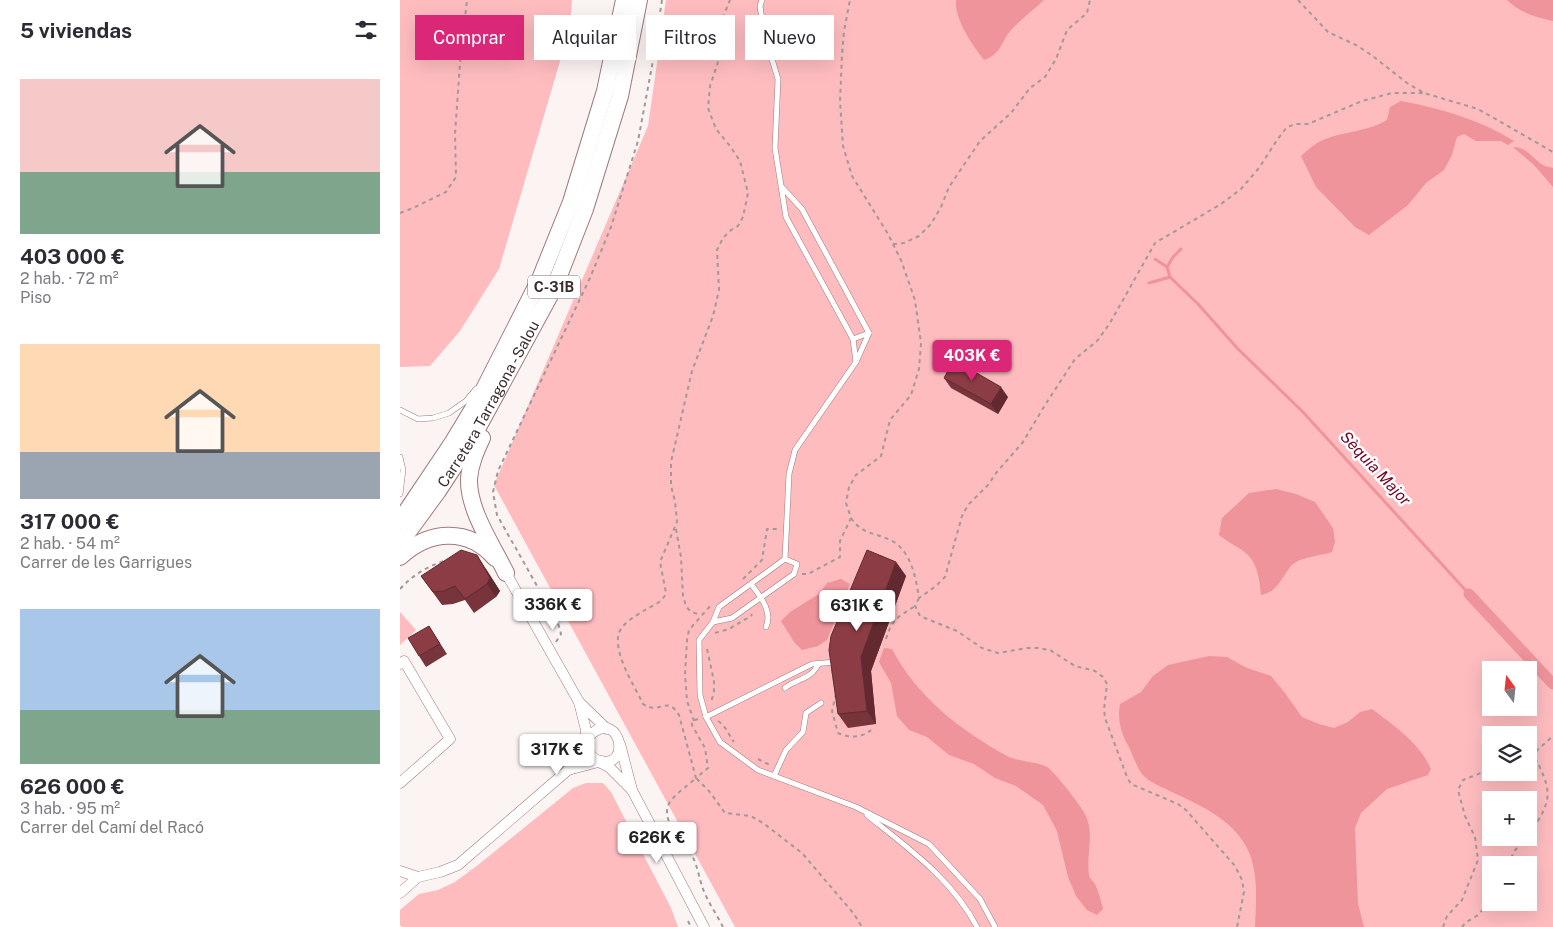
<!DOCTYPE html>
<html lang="es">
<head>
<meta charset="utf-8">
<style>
	:root { --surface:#fff; --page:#f2f2f3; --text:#2b2b33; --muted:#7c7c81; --accent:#db2777 }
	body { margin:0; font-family:"Public Sans",sans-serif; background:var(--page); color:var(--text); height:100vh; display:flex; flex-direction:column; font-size:19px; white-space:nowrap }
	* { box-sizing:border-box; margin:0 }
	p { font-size:16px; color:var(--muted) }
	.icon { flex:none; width:28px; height:28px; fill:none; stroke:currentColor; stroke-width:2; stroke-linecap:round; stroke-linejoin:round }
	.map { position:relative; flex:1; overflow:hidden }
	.panel { display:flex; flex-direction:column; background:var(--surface); width:400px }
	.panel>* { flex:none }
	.banner { position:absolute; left:15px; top:15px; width:475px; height:45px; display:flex; gap:10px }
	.needle { width:32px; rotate:345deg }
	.fabs { position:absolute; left:1082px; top:661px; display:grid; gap:10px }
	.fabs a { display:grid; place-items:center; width:55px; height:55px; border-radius:0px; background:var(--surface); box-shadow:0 5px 20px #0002; font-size:25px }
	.price { position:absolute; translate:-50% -42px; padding:0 11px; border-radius:5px; background:#fff; color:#222; font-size:16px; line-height:32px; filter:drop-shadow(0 1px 2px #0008) }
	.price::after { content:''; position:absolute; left:50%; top:30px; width:15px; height:11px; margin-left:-8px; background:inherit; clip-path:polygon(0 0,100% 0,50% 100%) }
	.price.active { background:var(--accent); color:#fff }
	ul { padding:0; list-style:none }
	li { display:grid; align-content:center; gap:10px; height:265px; padding:0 20px }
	li span { display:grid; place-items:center; height:155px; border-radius:0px; color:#555 }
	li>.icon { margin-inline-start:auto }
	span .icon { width:90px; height:90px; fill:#fffc; stroke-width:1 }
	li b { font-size:21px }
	h2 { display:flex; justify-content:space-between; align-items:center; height:60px; padding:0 20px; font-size:21px }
	.pill { padding:0 18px; border-radius:0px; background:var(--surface); box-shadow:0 5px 20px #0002; font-size:18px; line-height:45px }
	.pill.active { background:var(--accent); color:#fff }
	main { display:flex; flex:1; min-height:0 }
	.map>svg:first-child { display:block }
</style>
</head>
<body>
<main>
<section class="panel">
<h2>5 viviendas<svg class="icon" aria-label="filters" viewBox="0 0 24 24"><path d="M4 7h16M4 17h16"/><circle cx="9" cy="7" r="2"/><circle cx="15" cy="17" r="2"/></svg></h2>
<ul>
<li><span style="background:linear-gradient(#f6c9c9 60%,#7fa58c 0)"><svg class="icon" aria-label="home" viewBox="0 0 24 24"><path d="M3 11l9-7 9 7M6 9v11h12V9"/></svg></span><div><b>403 000 €</b><p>2 hab. · 72 m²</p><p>Piso</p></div></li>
<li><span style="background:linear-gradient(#ffd9b3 70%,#9aa5b1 0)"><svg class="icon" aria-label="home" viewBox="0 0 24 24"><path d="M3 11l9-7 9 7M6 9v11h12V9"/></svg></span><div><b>317 000 €</b><p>2 hab. · 54 m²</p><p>Carrer de les Garrigues</p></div></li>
<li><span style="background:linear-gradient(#a9c7e8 65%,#7fa58c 0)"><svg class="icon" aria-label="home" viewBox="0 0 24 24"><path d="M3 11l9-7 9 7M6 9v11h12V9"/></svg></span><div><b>626 000 €</b><p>3 hab. · 95 m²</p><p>Carrer del Camí del Racó</p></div></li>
</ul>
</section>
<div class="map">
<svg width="1153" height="927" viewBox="0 0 1153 927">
	<rect width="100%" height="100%" fill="#fcf3f3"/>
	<g fill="#febcbf" fill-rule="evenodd">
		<polygon points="0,0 172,0 170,27 99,269 60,331 30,366 0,367"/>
		<path d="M 266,0 L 1153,0 L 1153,927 L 335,927 L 94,485 L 248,126 ZM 1091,670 L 1129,670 L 1129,708 L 1091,708 ZM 1091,735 L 1129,735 L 1129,772 L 1091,772 ZM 1091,800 L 1129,800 L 1129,838 L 1091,838 ZM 1091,865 L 1129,865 L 1129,902 L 1091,902 Z"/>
		<polygon points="0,612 16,630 0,645"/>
		<polygon points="186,783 203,783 211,792 271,908 278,927 2,927 0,925 0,910 19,894 38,890 55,882 78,865 173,788"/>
	</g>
	<g fill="#ee949a">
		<path d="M 556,0 L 644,0 C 633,10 622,19 612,29 C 600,42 603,53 584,60 C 573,46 554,19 556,0 Z"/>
		<path d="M 1107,0 L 1153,0 L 1153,21 C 1136,17 1120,13 1107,0 Z"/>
		<path d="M 1001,101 C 1042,109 1078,119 1114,141 L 1108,145 L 1101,141 L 1076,141 L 1064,134 L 1057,137 L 1052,155 L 1044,170 L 1026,183 L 1008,205 L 969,235 L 955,227 L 916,187 L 901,156 C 908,150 914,144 923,140 C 944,131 967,132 987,120 L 990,107 Z"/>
		<path d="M 1113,147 C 1126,147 1132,157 1141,164 C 1144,166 1149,167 1153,168 L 1153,187 L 1134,165 Z"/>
		<path d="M 876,489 L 896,494 L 915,502 L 933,528 L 935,542 L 932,552 C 920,556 899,557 891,566 C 882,577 877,593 861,595 C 859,578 858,561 842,550 C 834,545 827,541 819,535 L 822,518 L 849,493 Z"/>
		<polygon points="441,579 450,584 427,640 418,646 402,650 394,642 381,621 390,612 419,594 427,583"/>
		<path d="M 484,648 L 492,649 C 517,697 560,730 607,756 C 619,762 639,762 647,767 C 654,771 681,806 685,814 C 695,833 686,855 689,875 C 690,879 693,881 695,884 C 699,892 701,901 703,909 L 697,915 L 687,910 L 676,896 L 668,877 L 657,831 L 643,805 L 616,786 L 595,778 L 574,764 L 549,755 L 527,737 L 509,730 L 497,716 L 491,683 L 479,662 Z"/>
		<path d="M 809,656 L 827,657 L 847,668 L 871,676 L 885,693 L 902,717 L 919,724 L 934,728 L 948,722 L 960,712 L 972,709 C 993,725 1020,743 1031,769 L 1028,775 L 987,789 L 961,813 L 955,828 L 958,904 L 964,927 L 855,927 C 856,901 859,872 847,848 C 832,819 800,805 772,792 C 762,787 750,783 742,774 C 738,769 732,754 729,747 C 721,734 717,719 720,704 L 741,692 L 753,676 L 768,665 Z"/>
	</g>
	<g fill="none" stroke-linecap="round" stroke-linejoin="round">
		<g stroke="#ee949a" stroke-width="3">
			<polyline points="781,249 773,257 767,267 770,277 798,304 838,349 902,411 1069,594"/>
			<polyline points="755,259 767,267"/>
			<polyline points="749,283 770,277"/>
		</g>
		<polyline stroke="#ee949a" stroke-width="11" points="1069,594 1153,684"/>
		<defs>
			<g id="service">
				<polyline points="362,0 360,6 364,33 378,79 375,148 386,217 453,339 456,362 469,333 402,209 381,186"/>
				<polyline points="453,339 469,333"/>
				<polyline points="0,410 18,419 33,418 49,413 66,401 76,389"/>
				<polyline points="0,457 3,470 0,494"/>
				<polyline points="385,559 389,474 395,450 456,362"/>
				<polygon points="385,559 397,564 394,574 332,618 313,622 319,607"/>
				<path d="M 351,584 C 360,596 373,611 366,627"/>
				<polyline points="313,622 299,640 300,695 306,717 320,742 358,770 456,807 529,844 580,899 595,927"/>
				<path d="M 385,688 C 399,677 410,681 419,663"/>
				<polyline points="306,717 412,664 436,662"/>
				<polyline points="374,776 386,750 403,732 406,713 421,703"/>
				<path d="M 467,815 C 508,848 552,879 577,927"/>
			</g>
			<g id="minor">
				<polyline points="106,573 179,702"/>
				<polyline points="0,664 4,661 50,739 0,783"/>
				<path d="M 189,736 C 185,746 188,758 200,761 C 232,768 220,713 194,732 C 184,739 175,759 168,770 L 202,761"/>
				<polyline points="186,741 186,730 179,702 207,729"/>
				<polyline points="199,762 209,767 232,790 220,744"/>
				<polyline points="232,790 304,927"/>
				<polyline points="0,871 18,877 40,872 58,865 168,770"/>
				<polyline points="0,893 18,877"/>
			</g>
			<g id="trunk">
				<path d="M 82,438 C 76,451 70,464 69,479 C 68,510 93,546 106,573"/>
				<polyline points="0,521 53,442 79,399 140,279 171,202 205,91 224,0"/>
				<path id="s1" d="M 0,543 L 38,491 L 70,442 L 155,286 L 185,209 L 220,96 L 239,0"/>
				<path d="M 0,557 C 29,530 68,527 95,558"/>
			</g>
		</defs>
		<use href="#service" stroke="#9e7a7c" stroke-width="6"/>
		<use href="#minor" stroke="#9e7a7c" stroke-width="11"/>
		<use href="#trunk" stroke="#9e7a7c" stroke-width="18"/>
		<g stroke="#a39898" stroke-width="2" stroke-dasharray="4 4" stroke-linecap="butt">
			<polyline points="898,0 928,32 958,46 974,57 1007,83 1024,93 1078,109 1153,152"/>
			<polyline points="0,213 13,208 46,192 56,177 55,134 60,63 67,0"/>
			<polyline points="493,244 504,243 519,236 531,224 541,207 549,187 580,141 611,113 630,88 645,77 656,59 667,30 687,13 690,0"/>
			<path d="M 451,518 C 463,536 477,532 494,542 C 512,554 516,579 519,598 L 536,586 L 545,577 L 562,516 L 568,505 L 588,485 L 596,473 L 623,442 L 645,405 L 675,359 L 697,341 L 710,323 L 755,243 L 821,204 L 841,189 L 859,168 L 877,140 L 887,127 L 896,124 L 908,124 L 962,101 L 992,93 L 1024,93"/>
			<polyline points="276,529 281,557 283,596 286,606 290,611 300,615"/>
			<polyline points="402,574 408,574 440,557 440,541 451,518 446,503 449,487 456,475 481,456 490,420 511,395 519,369 521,343 515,300 501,260 488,234 452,176 443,146 440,101 442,55 444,31 450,0"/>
			<polyline points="343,579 362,560 367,529 379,529"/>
			<path d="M 0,589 C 13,575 26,567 44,561"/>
			<polyline points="519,598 515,606 520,616 557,631 582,648 598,653 627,648 638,648 650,650 675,666 695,671 703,677 707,684 704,709 705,718 727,777 731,784 778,804 786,810 835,866 842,880 844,892 837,927"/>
			<polyline points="315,633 329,629 351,616 352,614"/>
			<path d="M 486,639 C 492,619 498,617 515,606"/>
			<polyline points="156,642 161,634 158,623 97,515 93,492 98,471 190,278 211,227 238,141 252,66 262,0"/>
			<polyline points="307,649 314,681 314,691 311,703"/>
			<path d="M 432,670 L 436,694 L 432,711 L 438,733 C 449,738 462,738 471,730"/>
			<path d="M 298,719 L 292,721 L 292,725 L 305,748 L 308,768 L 296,778 L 279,715 C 266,694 261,716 243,704 C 234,685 216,658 218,637 C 219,625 235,616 245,610 C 252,606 263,602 266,593 L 260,562 L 277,522 L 275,501 L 271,486 L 271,462 L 292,371 L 313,316 L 319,290 L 317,250 L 323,238 L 331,230 L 338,226 L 343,217 L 348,193 L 340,161 L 330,146 L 316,129 L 308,108 L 310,86 L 318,62 L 318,37 L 323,17 L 330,0"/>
			<polyline points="294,721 287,701 285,674 287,640 289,630 312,604"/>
			<path d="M 318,721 C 326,726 328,734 334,742"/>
			<polyline points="1129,755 1133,754 1153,736"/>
			<polyline points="358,759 372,766"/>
			<path d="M 1129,835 C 1153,799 1153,792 1133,754"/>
			<polyline points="1107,865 1116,849 1127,838"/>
			<polyline points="288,921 291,927"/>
			<path d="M 323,927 C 317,915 306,899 302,886 C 298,874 297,862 289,851 C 281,838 267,828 267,811 C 267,798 288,786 296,778 L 309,791 L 325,813 L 351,816 L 363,823 L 402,853 L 454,914 L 462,927"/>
			<polyline points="1043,927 1047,916 1062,900 1078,860 1075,837 1065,816 1058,790 1063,780 1091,769"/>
			<polyline points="1062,927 1065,923 1078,915 1091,900"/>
		</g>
		<use href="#service" stroke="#fff" stroke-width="5"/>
		<use href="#minor" stroke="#fff" stroke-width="10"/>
		<use href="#trunk" stroke="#fff" stroke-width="16"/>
	</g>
	<g fill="#78343b">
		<polygon points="544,378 608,397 598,414 551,388"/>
		<polygon points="496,562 506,576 471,671 476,724 448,728 438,714"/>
		<polygon points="86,569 100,591 96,597 74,613 65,600 53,604 42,605 21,576"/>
		<polygon points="29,626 47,654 26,667 19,656"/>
	</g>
	<g fill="#622a30">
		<polygon points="601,387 608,397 598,414 591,404"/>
		<polygon points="77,555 86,569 100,591 96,597 87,584"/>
		<polygon points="496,562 506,576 471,671 476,724 467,711 461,657"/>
	</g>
	<g fill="#8c3c45" stroke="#622a30">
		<polygon points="554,360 601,387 591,404 544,378"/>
		<polygon points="61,550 77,555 90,578 87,584 65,599 55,586 44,591 33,592 21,576"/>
		<polygon points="467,550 496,562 461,657 467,711 438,714 429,650 431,636"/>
		<polygon points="29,626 40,644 19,656 8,638"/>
	</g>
	<g text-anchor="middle" stroke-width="5" stroke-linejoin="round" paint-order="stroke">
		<rect fill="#fff" stroke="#756b6b" stroke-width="1" x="128" y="275.5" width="52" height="23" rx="4"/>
		<g font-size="14" font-weight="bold" fill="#3a2b2c">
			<text x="154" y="292">C-31B</text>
		</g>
		<g font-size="15" fill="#3a2b2c" stroke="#fff">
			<text dy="5" stroke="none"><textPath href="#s1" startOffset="165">Carretera Tarragona - Salou</textPath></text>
		</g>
		<g font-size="16" font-style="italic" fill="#740423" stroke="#fff">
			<text transform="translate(976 468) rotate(47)" y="6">Sèquia Major</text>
		</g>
	</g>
</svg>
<div class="fabs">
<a><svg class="needle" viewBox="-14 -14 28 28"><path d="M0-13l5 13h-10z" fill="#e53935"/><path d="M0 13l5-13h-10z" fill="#7c7c81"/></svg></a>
<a><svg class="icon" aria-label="layers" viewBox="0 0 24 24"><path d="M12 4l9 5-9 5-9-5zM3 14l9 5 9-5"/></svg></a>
<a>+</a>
<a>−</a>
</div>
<b class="price active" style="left:572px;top:382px">403K €</b>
<b class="price" style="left:153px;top:631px">336K €</b>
<b class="price" style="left:457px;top:632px">631K €</b>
<b class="price" style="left:157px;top:776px">317K €</b>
<b class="price" style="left:257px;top:864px">626K €</b>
<div class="banner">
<a class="pill active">Comprar</a>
<a class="pill">Alquilar</a>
<a class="pill">Filtros</a>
<a class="pill">Nuevo</a>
</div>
</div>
</main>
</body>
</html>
